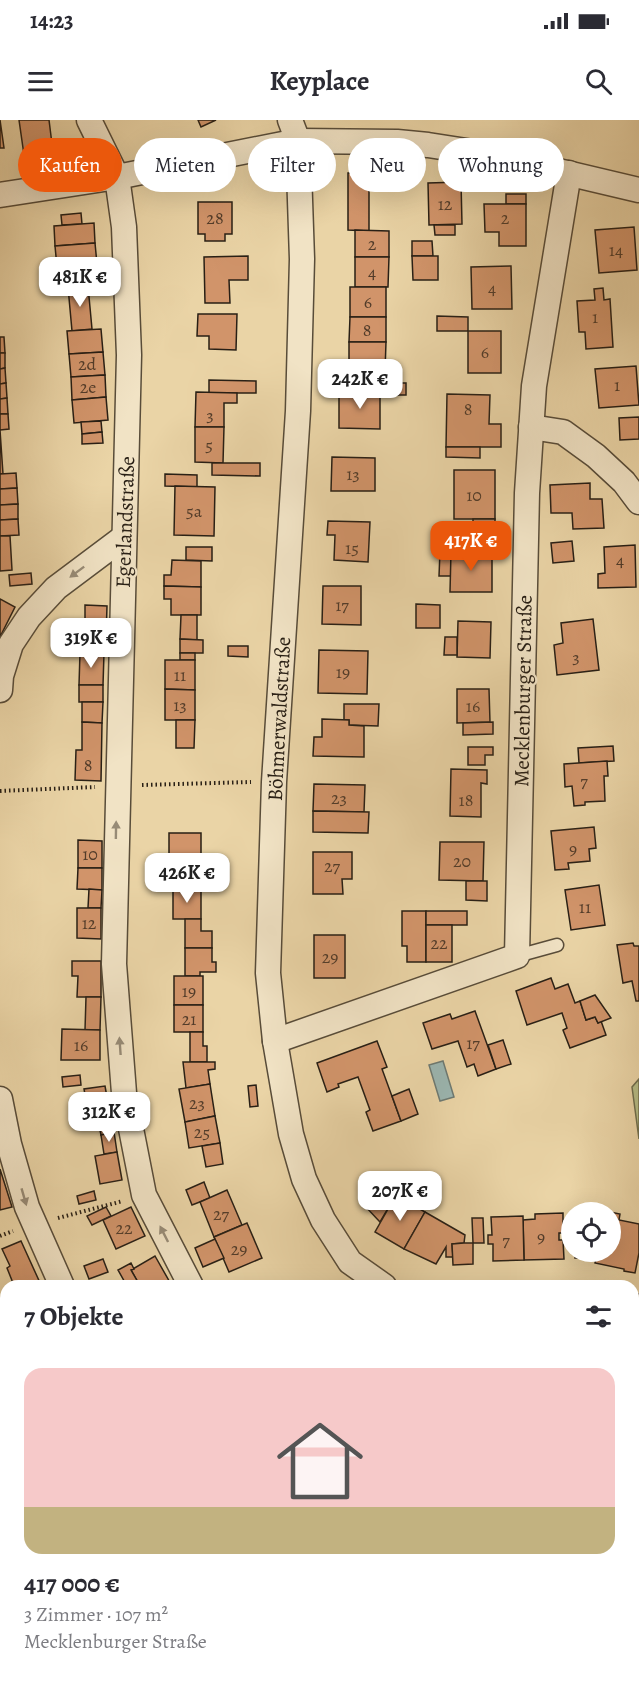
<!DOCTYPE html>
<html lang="de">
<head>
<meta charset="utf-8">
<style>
	:root { --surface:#fff; --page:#f2f2f3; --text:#2b2b33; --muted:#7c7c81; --accent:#ea580c }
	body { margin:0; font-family:Alegreya,serif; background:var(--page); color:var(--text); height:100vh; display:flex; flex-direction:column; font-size:22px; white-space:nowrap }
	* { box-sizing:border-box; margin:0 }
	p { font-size:20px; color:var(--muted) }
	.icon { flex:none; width:33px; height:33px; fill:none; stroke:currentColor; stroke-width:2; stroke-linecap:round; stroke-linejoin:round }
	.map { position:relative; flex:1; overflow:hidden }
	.drawer { position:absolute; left:0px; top:1160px; width:639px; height:404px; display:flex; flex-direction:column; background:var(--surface); border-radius:18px 18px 0 0; box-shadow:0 6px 24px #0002 }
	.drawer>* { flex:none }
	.guide { position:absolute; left:18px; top:18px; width:603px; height:54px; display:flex; gap:12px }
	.fabs { position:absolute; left:561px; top:1082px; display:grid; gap:12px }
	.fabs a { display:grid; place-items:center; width:60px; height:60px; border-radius:50%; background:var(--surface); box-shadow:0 6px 24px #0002; font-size:30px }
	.price { position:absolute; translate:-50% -51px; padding:0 14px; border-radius:12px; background:#fff; color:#222; font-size:20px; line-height:39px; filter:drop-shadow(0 2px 3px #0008) }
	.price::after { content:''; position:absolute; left:50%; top:36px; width:18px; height:14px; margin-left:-9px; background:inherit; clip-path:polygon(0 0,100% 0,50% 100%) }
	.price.selected { background:var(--accent); color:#fff }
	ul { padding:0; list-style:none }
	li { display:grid; align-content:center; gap:12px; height:318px; padding:0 24px }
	li span { display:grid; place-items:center; height:186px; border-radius:18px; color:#555 }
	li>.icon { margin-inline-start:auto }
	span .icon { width:108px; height:108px; fill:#fffc; stroke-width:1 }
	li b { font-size:26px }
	h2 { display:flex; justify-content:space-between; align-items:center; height:72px; padding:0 24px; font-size:26px }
	.tag { padding:0 21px; border-radius:27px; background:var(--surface); box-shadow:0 6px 24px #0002; font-size:21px; line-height:54px }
	.tag.selected { background:var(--accent); color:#fff }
	.status { display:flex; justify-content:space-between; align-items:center; height:42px; padding:0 30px; background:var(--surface); direction:ltr }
	.status svg { height:16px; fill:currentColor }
	header { display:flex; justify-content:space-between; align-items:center; height:78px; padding:0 24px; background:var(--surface); font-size:27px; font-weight:600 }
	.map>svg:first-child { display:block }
</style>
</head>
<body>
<div class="status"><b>14:23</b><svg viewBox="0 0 49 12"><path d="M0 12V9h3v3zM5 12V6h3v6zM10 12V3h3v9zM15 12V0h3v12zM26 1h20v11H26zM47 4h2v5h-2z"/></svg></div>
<header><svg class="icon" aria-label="menu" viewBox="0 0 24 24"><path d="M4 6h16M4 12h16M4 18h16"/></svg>Keyplace<svg class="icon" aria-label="search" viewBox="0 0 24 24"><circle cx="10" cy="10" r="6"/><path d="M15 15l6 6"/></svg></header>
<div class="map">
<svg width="639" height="1562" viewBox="0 0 639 1562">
	<rect width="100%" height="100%" fill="#ead4a6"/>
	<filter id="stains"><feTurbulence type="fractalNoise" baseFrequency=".00333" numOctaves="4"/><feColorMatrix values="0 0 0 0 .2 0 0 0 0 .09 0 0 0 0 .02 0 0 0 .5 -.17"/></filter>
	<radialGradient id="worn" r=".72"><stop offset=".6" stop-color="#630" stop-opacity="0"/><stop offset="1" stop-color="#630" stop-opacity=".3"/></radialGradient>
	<g fill="#b6bd87" stroke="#6f6e4e" stroke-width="1.5">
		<polygon points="639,959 639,1019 632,967"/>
		<polygon points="0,1284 6,1295 6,1392 0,1385"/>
		<polygon points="0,1449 6,1454 6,1544 0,1543"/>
		<polygon points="182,1557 513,1557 519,1562 188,1562"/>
	</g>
	<polygon fill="#9bb6b1" stroke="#6d7a73" stroke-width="1.5" points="443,941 454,977 440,981 429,945"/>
	<g fill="#d1946a" stroke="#281f15" stroke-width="1.5">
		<polygon points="0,0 4,28 0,28"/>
		<polygon points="19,0 49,0 53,32 24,35"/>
		<polygon points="198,0 216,0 201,7"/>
		<polygon points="348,53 369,53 369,111 348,110"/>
		<polygon points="461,62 462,104 429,105 428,63"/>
		<rect x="506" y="74" width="20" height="10"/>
		<polygon points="198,82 232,82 232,114 225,114 225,121 205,121 205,114 198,114"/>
		<polygon points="484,84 526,84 526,126 499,126 499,112 485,112"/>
		<polygon points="81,93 82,104 62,105 61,95"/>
		<polygon points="94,103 95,123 55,126 54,106"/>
		<polygon points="434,105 455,105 455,115 435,115"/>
		<polygon points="634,107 637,150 599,153 595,110"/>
		<polygon points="355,110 389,111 389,137 355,137"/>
		<polygon points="412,121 432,121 433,136 412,136"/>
		<polygon points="95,123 97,144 57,147 55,126"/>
		<polygon points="248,136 248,160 229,160 230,183 205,183 204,137"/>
		<polygon points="412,136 438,136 438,160 413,160"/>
		<polygon points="355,137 389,137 388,167 355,167"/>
		<polygon points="97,144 99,165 59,168 57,147"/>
		<polygon points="511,146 512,189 472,189 471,147"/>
		<polygon points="88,166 92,209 72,211 68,167"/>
		<rect x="350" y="167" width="36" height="30"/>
		<polygon points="603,168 604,180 610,179 613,227 586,229 585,212 579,212 577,181 595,180 594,169"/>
		<polygon points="198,194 237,194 236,230 209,229 209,216 197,216"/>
		<polygon points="437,196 468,197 468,211 437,211"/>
		<polygon points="350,197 386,197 386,222 349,222"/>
		<polygon points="101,209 103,232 69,234 67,211"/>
		<rect x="468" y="211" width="33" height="42"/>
		<polygon points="0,217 4,217 5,233 0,233"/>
		<polygon points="349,222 386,222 385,252 349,252"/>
		<polygon points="103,232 105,255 71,257 69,234"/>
		<polygon points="0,233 5,233 5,248 0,249"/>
		<polygon points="636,246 639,285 599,288 595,249"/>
		<polygon points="5,248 6,263 0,264 0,249"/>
		<polygon points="105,255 106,277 72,280 71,257"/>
		<polygon points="209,260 256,261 256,273 209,273"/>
		<polygon points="6,263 7,278 0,279 0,264"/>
		<rect x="384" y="263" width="22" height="12"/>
		<polygon points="196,272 237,273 237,283 224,283 224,307 195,307"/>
		<polygon points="339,272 380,273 380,309 339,308"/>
		<polygon points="447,274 490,275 489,304 501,304 501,327 446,327"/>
		<polygon points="106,277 108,300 74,303 72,280"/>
		<polygon points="7,278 8,294 0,294 0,279"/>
		<polygon points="0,294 8,294 9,309 0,310"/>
		<polygon points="639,297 639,319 620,320 619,298"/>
		<polygon points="101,301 102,312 82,314 81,302"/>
		<polygon points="195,307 224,307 223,343 195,342"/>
		<polygon points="0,310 3,354 0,354"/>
		<polygon points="102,312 103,323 82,324 82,314"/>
		<polygon points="446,327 480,327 480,338 446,337"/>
		<polygon points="332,337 375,338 375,371 331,371"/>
		<polygon points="212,343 260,343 260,356 212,355"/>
		<rect x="454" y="350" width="41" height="49"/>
		<polygon points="16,353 17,368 0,369 0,354"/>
		<polygon points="165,354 197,355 197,367 165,366"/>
		<polygon points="590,363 590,379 602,379 604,408 573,409 572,393 551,393 550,365"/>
		<polygon points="175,366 215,367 214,416 174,415"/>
		<polygon points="17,368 18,384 0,385 0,369"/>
		<polygon points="18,384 18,399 0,400 0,385"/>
		<polygon points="18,399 19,415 0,416 0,400"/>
		<rect x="473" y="399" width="22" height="12"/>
		<polygon points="328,401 370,402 368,442 334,440 335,415 327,415"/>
		<polygon points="0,416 10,416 12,450 0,451"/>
		<polygon points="572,421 574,441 553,443 551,423"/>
		<polygon points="635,425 636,467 598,468 598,454 605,453 604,427"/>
		<polygon points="186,427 212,427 212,441 186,440"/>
		<polygon points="440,432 451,432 451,456 439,456"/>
		<polygon points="451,432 492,432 492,472 450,472"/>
		<polygon points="172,440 201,441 201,467 164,466 164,455 171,455"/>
		<polygon points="31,453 32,464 10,466 9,455"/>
		<polygon points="164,466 201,467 201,495 171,495 171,479 164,479"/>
		<polygon points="323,466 361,466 361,505 322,504"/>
		<polygon points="0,479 15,487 0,517"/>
		<polygon points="416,484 440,485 440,508 416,508"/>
		<polygon points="85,485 107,486 106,518 85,517"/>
		<polygon points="181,495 197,495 197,520 180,519"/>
		<polygon points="593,499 599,550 557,555 554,525 563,523 561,503"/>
		<polygon points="458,501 491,502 490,538 457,537"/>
		<polygon points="445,517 457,517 457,535 444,535"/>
		<polygon points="180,519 203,520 203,533 180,533"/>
		<polygon points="228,526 248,526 248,537 228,536"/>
		<polygon points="319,530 368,531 367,574 318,573"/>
		<polygon points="80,533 104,533 103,565 79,565"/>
		<rect x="180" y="533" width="15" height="7"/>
		<polygon points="165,540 195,540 195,570 165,569"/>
		<rect x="79" y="565" width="24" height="17"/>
		<polygon points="165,569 195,570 195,600 165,600"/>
		<polygon points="457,569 489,569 490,602 457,603"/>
		<polygon points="82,582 103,582 102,603 82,602"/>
		<polygon points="344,584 379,584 378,606 349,605 349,600 344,600"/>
		<polygon points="322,599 349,600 349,605 364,606 364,637 313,636 314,617 322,617"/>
		<polygon points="176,600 195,600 194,628 176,628"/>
		<polygon points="82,602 102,603 101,661 75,660 76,630 82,630"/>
		<polygon points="493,602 493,614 463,615 463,603"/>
		<polygon points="613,626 614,641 579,643 578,628"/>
		<polygon points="468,627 493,627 493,635 485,635 485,645 468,645"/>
		<polygon points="607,641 608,656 604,656 605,681 585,682 585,685 574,686 572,666 565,667 564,644"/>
		<polygon points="451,649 487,650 487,664 481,663 481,697 450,696"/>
		<polygon points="314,664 365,665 364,692 313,691"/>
		<polygon points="313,691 369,692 368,713 313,712"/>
		<polygon points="594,707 596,728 589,729 590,741 568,743 569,749 555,750 551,711"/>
		<rect x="169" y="713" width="32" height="29"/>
		<polygon points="78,720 102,721 102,748 78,748"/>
		<polygon points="440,722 484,722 483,761 439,760"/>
		<polygon points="313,732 352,732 352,759 342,759 343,774 313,774"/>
		<rect x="173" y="742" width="28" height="28"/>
		<polygon points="78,748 102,748 102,770 77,769"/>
		<polygon points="466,761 487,761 487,781 466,780"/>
		<polygon points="599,765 605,805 571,810 565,770"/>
		<polygon points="89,769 102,770 101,788 88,788"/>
		<rect x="173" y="770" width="28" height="29"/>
		<polygon points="77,788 101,788 101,819 77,818"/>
		<polygon points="402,791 426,791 426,842 407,842 407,826 402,826"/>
		<rect x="426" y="791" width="41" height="14"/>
		<polygon points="185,799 201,799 201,811 212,811 212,828 185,828"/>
		<rect x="426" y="805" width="26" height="37"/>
		<rect x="314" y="815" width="31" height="43"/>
		<polygon points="633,823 634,826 639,826 639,881 636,881 632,861 623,863 617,825"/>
		<polygon points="185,828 212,828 212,842 216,842 216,852 200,852 200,856 185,856"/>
		<polygon points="72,841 101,841 101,877 77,877 78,856 72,856"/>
		<rect x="174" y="856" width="29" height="29"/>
		<polygon points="551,858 555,869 568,864 575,883 580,881 586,900 595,897 598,903 601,901 606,915 570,928 563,910 567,908 562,893 527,905 516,871"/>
		<polygon points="595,875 611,898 598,903 595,897 586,900 580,881"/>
		<polygon points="86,877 101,877 100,910 85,910"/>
		<rect x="174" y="885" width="29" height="27"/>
		<polygon points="475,891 496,949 478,956 474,944 467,947 458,921 432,929 423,903 450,894 452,899"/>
		<polygon points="62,909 100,910 100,940 61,940"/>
		<polygon points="190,912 203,912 203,926 207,926 207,942 190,942"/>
		<polygon points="503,920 511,944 496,949 488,925"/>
		<polygon points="377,921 387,947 382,949 401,1001 373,1011 366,992 370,990 358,957 338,964 339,967 327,972 317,943"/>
		<polygon points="183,942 215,942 215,949 208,950 210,964 186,968"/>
		<polygon points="80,955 81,965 63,967 62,957"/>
		<polygon points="210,964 215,996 185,1002 179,969"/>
		<polygon points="256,965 258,986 250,987 248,966"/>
		<polygon points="105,966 110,994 89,998 84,969"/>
		<polygon points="409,969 418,994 401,1001 392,976"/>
		<polygon points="110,994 114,1012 101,1015 97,996"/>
		<polygon points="215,996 220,1023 189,1028 185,1002"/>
		<polygon points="114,1012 117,1032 104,1034 101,1015"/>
		<polygon points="220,1023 223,1044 206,1047 202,1026"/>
		<polygon points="117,1032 122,1060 100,1064 95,1036"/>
		<polygon points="0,1049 12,1087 0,1090"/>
		<polygon points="204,1062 210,1078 192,1085 186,1070"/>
		<polygon points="380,1066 396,1075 380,1102 364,1085 363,1077"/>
		<polygon points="227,1070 242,1105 214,1117 200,1082"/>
		<polygon points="94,1071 96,1080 79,1084 77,1076"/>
		<polygon points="396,1075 425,1092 404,1129 375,1112"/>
		<polygon points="106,1087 111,1096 92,1105 87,1096"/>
		<polygon points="131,1087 145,1116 116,1129 103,1100"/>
		<polygon points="425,1092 465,1115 464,1123 452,1124 453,1137 446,1137 446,1127 436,1144 404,1129"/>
		<polygon points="610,1092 620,1094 619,1100 639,1104 639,1133 635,1153 624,1151 624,1149 595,1143 596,1139 590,1138 591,1131 610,1131"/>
		<polygon points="563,1093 563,1113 559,1113 559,1120 563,1120 564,1139 524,1140 523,1100 535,1099 535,1094"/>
		<polygon points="523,1096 524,1140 493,1141 493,1124 488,1124 488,1115 492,1115 491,1097"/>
		<polygon points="472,1098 483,1098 484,1123 473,1123"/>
		<polygon points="247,1103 262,1138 229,1152 214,1117"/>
		<polygon points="215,1119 224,1138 203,1147 195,1128"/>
		<polygon points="21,1121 41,1165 41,1166 20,1166 18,1161 13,1163 7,1148 10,1146 2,1129"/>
		<polygon points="464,1123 473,1123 473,1144 453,1145 452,1124"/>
		<polygon points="575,1131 591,1131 590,1138 575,1138"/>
		<polygon points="155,1136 172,1166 140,1166 139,1164 131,1150"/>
		<polygon points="103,1139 108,1152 89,1159 84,1146"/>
		<polygon points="131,1143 134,1149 131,1150 139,1164 137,1166 127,1166 118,1150"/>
		<polygon points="0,1189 2,1192 5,1191 6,1193 6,1234 3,1235 0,1230"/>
		<polygon points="639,1236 639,1273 633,1271 633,1254"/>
		<polygon points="635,1353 639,1356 639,1381 633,1388 633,1356"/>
		<polygon points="639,1381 639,1414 635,1419 633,1417 633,1388"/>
		<polygon points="638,1480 639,1481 639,1530 633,1525 633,1486"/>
	</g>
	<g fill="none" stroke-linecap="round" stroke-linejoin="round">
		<defs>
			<polyline id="service" points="517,836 557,825"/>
			<g id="minor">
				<polyline points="89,0 117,57 124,107 129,235 114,844 124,973 144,1075 191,1166"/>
				<polyline points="290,0 298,21 302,139 298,291 274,662 268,853 275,921 291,1014 304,1059 323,1100 350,1142 384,1166"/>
				<polyline points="0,75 117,57 298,21 397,22 428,25 486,34 639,70"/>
				<polyline points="531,307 563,312 596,336 624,362 639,382"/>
				<polyline points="0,570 1,556 11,524 29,497 56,468 124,417"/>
				<polyline points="275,921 517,836 527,373 534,266 569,53"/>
				<polyline points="0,979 9,1024 27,1087 62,1166"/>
				<polyline points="633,1186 639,1187"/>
				<polyline points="633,1439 639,1444"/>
			</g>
			<g id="secondary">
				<polyline points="0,1408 6,1414"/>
				<polyline points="161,1557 167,1562"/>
			</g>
		</defs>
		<use href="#service" stroke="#584c39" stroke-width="15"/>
		<use href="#minor" stroke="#584c39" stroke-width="27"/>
		<use href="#secondary" stroke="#281f15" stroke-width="36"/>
		<g stroke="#281f15" stroke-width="4" stroke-dasharray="1.5 3" stroke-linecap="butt">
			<polyline points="142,665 251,662"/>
			<polyline points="0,671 95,667"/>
			<polyline points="58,1098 123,1081"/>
			<polyline points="0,1116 13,1111"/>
			<polyline points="0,1326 6,1332"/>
			<polyline points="122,1557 128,1562"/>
			<polyline points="347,1557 353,1562"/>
			<polyline points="415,1557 418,1562"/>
		</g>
		<use href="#service" stroke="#f1e3c5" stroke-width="12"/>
		<use href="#minor" stroke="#f1e3c5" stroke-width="24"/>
		<use href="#secondary" stroke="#f1e3c5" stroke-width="33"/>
	</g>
	<defs><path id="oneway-solid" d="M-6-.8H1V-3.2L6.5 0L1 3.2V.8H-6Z" transform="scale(1.5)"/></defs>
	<g fill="#978b76">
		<use href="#oneway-solid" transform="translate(77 452) rotate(143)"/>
		<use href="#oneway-solid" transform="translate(116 710) rotate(-89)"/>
		<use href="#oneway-solid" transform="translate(120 926) rotate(-94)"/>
		<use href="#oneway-solid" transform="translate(24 1077) rotate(74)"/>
		<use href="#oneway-solid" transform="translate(164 1114) rotate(-117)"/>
	</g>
	<g text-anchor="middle" stroke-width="4.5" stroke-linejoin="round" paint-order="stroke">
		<g font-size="18" fill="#523c2a">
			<text x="445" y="90">12</text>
			<text x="215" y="104">28</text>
			<text x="505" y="104">2</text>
			<text x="372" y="130">2</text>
			<text x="616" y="136">14</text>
			<text x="372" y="158">4</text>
			<text x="492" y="174">4</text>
			<text x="368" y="188">6</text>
			<text x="595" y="203">1</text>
			<text x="367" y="216">8</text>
			<text x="485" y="238">6</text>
			<text x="87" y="250">2d</text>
			<text x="617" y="271">1</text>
			<text x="88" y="273">2e</text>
			<text x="468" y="295">8</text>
			<text x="210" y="301">3</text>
			<text x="209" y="331">5</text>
			<text x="353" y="360">13</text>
			<text x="474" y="381">10</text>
			<text x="194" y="397">5a</text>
			<text x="352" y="434">15</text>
			<text x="620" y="446">4</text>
			<text x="342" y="491">17</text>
			<text x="576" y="543">3</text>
			<text x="343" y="558">19</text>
			<text x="180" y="561">11</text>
			<text x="180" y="591">13</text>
			<text x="473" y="592">16</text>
			<text x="88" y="651">8</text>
			<text x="584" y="667">7</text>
			<text x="339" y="684">23</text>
			<text x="466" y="686">18</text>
			<text x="573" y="735">9</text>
			<text x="90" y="740">10</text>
			<text x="462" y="747">20</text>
			<text x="332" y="752">27</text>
			<text x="585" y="793">11</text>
			<text x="89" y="809">12</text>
			<text x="439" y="829">22</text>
			<text x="330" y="843">29</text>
			<text x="189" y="877">19</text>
			<text x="189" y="905">21</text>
			<text x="473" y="929">17</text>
			<text x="81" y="931">16</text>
			<text x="197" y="989">23</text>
			<text x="202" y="1018">25</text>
			<text x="221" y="1100">27</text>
			<text x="124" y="1114">22</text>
			<text x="541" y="1123">9</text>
			<text x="506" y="1126">7</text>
			<text x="239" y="1135">29</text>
		</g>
		<g font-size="21" fill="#281f15" stroke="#f1e3c5">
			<text transform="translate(125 402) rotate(-88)" y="7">Egerlandstraße</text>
			<text transform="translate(523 571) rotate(-89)" y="7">Mecklenburger Straße</text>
			<text transform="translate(279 599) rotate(-87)" y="7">Böhmerwaldstraße</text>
		</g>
	</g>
	<rect width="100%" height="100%" filter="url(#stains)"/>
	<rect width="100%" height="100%" fill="url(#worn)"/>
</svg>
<div class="fabs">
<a><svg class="icon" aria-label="locate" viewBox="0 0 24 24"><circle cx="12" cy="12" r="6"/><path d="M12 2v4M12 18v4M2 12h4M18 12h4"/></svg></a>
</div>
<b class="price" style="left:80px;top:188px">481K €</b>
<b class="price" style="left:360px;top:290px">242K €</b>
<b class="price selected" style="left:471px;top:452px">417K €</b>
<b class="price" style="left:91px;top:549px">319K €</b>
<b class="price" style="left:187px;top:784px">426K €</b>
<b class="price" style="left:109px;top:1023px">312K €</b>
<b class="price" style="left:400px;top:1102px">207K €</b>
<div class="guide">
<a class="tag selected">Kaufen</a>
<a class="tag">Mieten</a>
<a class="tag">Filter</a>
<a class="tag">Neu</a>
<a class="tag">Wohnung</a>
</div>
<section class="drawer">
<h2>7 Objekte<svg class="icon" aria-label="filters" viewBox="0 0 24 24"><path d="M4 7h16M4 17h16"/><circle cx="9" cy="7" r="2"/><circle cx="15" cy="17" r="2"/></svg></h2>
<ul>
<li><span style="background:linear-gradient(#f6c9c9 75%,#c2b280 0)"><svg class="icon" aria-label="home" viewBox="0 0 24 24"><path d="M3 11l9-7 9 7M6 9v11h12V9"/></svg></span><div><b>417 000 €</b><p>3 Zimmer · 107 m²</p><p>Mecklenburger Straße</p></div></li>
</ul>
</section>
</div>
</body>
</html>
